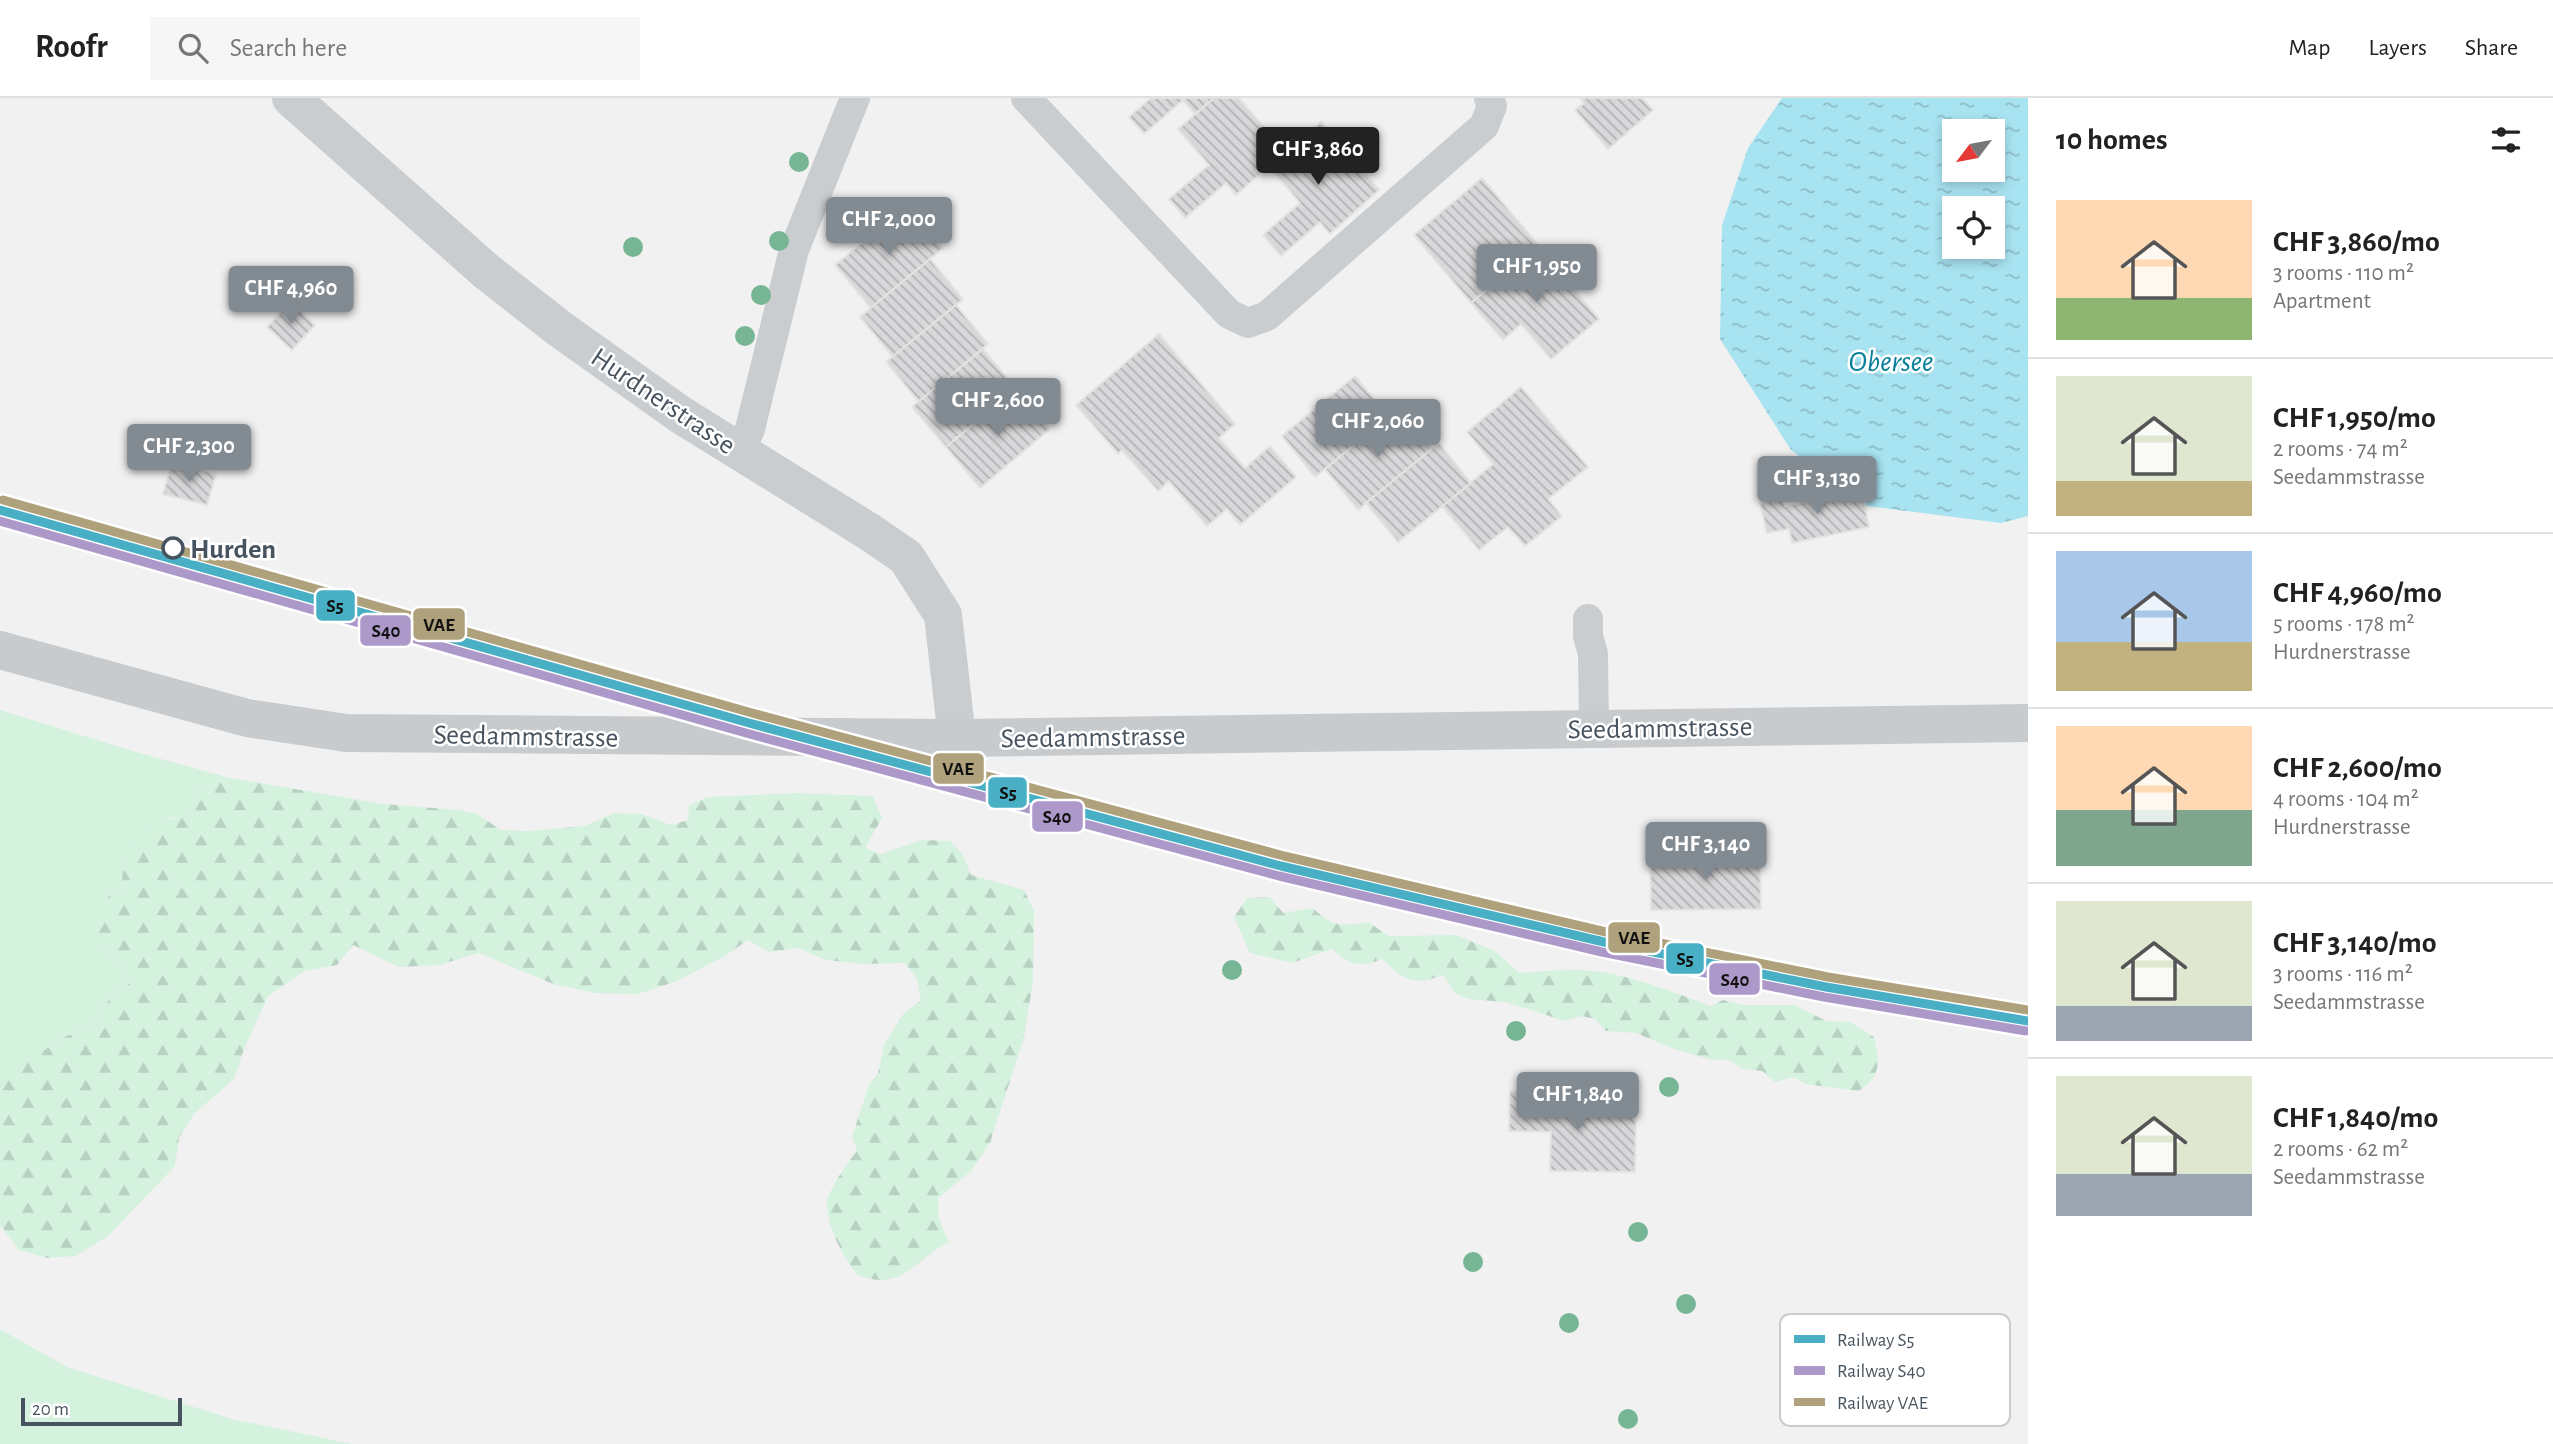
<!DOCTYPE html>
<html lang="en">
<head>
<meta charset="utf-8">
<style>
	:root { --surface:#fff; --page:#f6f6f6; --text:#222; --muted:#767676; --line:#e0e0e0; --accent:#838b92 }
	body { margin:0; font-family:"Alegreya Sans",sans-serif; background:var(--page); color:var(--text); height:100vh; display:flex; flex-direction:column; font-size:26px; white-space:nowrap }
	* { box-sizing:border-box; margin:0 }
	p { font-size:23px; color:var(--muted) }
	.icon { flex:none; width:38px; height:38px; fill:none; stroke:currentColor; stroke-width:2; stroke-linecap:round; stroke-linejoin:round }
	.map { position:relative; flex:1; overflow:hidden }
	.drawer { display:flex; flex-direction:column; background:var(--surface); width:525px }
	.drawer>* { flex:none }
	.needle { width:46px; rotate:238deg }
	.tools { position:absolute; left:1942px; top:21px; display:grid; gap:14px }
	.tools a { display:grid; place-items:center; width:63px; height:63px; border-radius:0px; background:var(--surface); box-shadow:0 4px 10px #0003; font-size:35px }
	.scale { position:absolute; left:21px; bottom:18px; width:161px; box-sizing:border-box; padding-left:7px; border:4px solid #47545f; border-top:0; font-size:19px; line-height:24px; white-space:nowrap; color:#47545f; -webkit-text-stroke:5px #fff; paint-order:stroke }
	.price { position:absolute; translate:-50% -60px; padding:0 16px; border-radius:7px; background:var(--accent); color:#fff; font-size:23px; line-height:46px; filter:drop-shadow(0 2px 4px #0008) }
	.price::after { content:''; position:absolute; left:50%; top:42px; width:21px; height:16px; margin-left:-10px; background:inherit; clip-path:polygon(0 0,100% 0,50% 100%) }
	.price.on { background:#222; color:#fff }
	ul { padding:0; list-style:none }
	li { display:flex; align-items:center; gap:21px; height:175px; padding:0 28px }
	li+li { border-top:2px solid var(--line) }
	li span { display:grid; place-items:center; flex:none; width:196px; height:140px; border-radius:0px; color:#555 }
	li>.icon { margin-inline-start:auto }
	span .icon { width:84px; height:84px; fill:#fffc; stroke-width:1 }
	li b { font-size:30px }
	h2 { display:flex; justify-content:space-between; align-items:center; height:84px; padding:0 28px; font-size:30px }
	header { display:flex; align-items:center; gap:42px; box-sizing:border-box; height:98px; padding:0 35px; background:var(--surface); border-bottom:2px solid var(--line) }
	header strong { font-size:33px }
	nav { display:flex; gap:38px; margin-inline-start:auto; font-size:24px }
	.search { width:490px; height:63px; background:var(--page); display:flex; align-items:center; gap:18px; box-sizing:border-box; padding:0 24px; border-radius:0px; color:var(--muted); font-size:26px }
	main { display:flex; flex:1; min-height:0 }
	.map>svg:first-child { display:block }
</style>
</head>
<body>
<header>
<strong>Roofr</strong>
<div class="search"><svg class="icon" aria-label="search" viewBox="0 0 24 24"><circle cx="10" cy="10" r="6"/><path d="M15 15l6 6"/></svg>Search here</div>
<nav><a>Map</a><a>Layers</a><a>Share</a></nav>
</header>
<main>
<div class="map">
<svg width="2028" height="1346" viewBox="0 0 2028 1346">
	<defs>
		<pattern id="forest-firs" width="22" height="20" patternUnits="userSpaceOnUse" patternTransform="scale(1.75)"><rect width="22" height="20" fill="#d5f2df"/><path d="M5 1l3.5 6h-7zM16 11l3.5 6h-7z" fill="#b8d1c2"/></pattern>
		<pattern id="water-ripples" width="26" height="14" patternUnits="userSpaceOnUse" patternTransform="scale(1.75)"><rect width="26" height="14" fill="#a8e3f1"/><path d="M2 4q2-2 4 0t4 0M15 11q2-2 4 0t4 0" fill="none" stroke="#8bbbc6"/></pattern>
		<pattern id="building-back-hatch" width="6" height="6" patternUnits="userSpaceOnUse" patternTransform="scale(1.75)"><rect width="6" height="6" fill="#d8d8da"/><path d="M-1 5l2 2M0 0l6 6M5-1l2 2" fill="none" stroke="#b1b2b4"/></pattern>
	</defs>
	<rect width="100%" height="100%" fill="#f2f1f1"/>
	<g fill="#d5f2df">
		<polygon points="0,612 133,653 230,680 200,693 188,719 170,720 124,759 122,791 108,799 100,849 122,868 131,884 112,898 88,929 62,940 3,989 0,996"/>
		<polygon points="0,1231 67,1269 232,1321 352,1346 0,1346"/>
	</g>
	<g fill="url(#forest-firs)">
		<path d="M 230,680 L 383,706 L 460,712 L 477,716 L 501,732 L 528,733 L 584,728 L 615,715 L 642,716 L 671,727 L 688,722 L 689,707 L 708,699 L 798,695 L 873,698 L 882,720 L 865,750 L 881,756 L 922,742 L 950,743 L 962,755 L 971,777 L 1024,792 L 1034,813 L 1033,884 L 1024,939 L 990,1045 L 971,1073 L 938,1100 L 939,1121 L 949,1144 C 926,1154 908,1183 880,1182 C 873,1182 865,1179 858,1178 C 844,1159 827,1131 827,1106 C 827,1093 848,1064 857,1053 L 852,1039 L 868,989 L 878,975 L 884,947 L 903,916 L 921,902 L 917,881 L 905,865 L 862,866 L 826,862 L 798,850 L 769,854 L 748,842 L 725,858 L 677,883 L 638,896 L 595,895 L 553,886 L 479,855 L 439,867 L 399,869 L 353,847 L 337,867 L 304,873 L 268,898 L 244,951 L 234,981 L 194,1016 L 179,1040 L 175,1068 L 109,1137 L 76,1158 L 47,1160 L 19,1152 L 0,1127 L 0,996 L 3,989 L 23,967 L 62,940 L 88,929 L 112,898 L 131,884 L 122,868 L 100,849 L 95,823 L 108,799 L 122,791 C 123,780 121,766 125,757 C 135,731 161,720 188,719 L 200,693 Z"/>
		<path d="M 1270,799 L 1283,815 L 1313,810 C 1334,830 1341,828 1368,824 L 1389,838 L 1456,837 L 1495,853 L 1519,875 C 1546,873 1574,870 1601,874 C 1637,879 1677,896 1711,908 L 1723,902 L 1743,907 L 1795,907 L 1826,923 L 1850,924 L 1874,939 C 1880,965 1882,976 1859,993 L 1805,986 L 1794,979 L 1775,984 L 1762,973 L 1743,971 L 1729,962 L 1712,962 L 1674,951 L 1636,935 L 1606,933 L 1595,921 L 1582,918 L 1565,923 L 1505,904 L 1468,901 L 1455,895 L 1443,877 C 1413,889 1404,882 1382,861 C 1360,870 1350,867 1332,851 L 1292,865 L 1250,855 L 1234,819 L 1247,800 Z"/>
	</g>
	<path fill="url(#water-ripples)" fill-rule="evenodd" d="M 1782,0 L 2028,0 L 2028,418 L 2001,425 L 1867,408 L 1791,352 L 1720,241 L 1722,127 L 1748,50 ZM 1955,33 L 1993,33 L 1993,72 L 1955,72 ZM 1955,110 L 1993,110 L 1993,149 L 1955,149 Z"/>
	<g fill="url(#building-back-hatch)" stroke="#e3e3e4" stroke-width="2">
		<polygon points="1151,0 1214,0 1195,16 1183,2 1144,36 1129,19"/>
		<polygon points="1214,0 1239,0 1285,54 1236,97 1226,85 1185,120 1169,101 1209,67 1178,31"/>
		<polygon points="1580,0 1642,0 1653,12 1608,51 1575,12 1584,5"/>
		<polygon points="1321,24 1379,92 1330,136 1320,124 1281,158 1263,137 1300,105 1269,68"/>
		<polygon points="1482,80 1539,148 1471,205 1414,137"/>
		<polygon points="907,108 943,150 871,210 835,167"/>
		<polygon points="1539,148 1599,221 1551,261 1521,226 1503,242 1471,205"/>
		<polygon points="930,161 963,201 893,259 860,219"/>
		<polygon points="290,204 315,227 292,252 267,229"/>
		<polygon points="956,207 988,246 919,304 886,264"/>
		<polygon points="1159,236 1235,326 1219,340 1245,370 1270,348 1296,379 1240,427 1227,411 1207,428 1169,383 1158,393 1122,352 1118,356 1076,307"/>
		<polygon points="983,251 1016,291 946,349 912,309"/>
		<polygon points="1355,278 1389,319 1315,379 1282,338"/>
		<polygon points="1521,289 1588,369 1548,401 1562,418 1525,448 1508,429 1479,452 1442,408 1493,366 1467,334"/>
		<polygon points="1016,291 1050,331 980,390 946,349"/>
		<polygon points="1398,311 1432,351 1358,412 1325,371"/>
		<polygon points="1439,345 1471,385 1398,444 1366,405"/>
		<polygon points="172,364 216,376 207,407 163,396"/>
		<polygon points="1862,391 1869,429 1792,445 1789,431 1767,435 1760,405 1783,400 1785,408"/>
		<polygon points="1760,755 1761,811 1651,812 1650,756"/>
		<polygon points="1510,993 1560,994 1560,1007 1636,1008 1635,1074 1550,1073 1551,1034 1509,1033"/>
	</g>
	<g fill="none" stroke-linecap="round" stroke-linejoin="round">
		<g stroke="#cacdd0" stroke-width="30">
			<polyline points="1026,0 1229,216 1248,225 1267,218 1484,28 1492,8 1489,0"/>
			<polyline points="740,353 750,331 794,152 855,0"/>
			<polyline points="1588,521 1588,538 1593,556 1594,629"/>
		</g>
		<polyline stroke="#cacdd0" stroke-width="38" points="291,0 486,173 560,231 681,317 868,433 906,459 943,517 957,640"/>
		<polyline stroke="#c7cbce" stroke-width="38" points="0,552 247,620 346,635 957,640 2028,625"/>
		<defs>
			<polyline id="rail-1" points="0,412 749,625 1281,768 1604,844 1826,889 2028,923"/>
			<polyline id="rail-2" points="0,423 746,635 1279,778 1602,854 1824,899 2026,933"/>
			<polyline id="rail-3" points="3,402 752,615 1284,758 1606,834 1828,879 2028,912"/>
		</defs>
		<use href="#rail-1" stroke="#fff" stroke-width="14"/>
		<use href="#rail-2" stroke="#fff" stroke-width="14"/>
		<use href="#rail-3" stroke="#fff" stroke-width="14"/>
		<use href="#rail-1" stroke="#48afc5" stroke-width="9"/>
		<use href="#rail-2" stroke="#ad99c9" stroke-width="9"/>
		<use href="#rail-3" stroke="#aea17b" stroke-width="9"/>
	</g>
	<g fill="#77b695">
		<circle cx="799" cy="64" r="10"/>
		<circle cx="779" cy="143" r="10"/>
		<circle cx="633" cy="149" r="10"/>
		<circle cx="761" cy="197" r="10"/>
		<circle cx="745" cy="238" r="10"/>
		<circle cx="1232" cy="872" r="10"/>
		<circle cx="1516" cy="933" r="10"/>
		<circle cx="1669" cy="989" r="10"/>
		<circle cx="1638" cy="1134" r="10"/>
		<circle cx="1473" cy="1164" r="10"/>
		<circle cx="1686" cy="1206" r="10"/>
		<circle cx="1569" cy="1225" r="10"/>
		<circle cx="1628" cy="1321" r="10"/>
	</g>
	<circle fill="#fff" stroke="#47545f" stroke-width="3.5" cx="173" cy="450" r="10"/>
	<g text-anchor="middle" stroke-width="5" stroke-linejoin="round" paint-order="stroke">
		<g font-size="28" fill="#47545f" stroke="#fff">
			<text transform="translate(664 302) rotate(34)" y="10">Hurdnerstrasse</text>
			<text transform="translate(1660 629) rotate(-1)" y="10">Seedammstrasse</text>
			<text transform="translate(526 637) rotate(1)" y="10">Seedammstrasse</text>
			<text transform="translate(1093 638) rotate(-1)" y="10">Seedammstrasse</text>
		</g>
		<g font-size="28" font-weight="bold" fill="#47545f" stroke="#fff" text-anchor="start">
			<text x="190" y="460">Hurden</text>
		</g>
		<g font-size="30" font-style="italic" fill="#07809c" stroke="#fff">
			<text x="1891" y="273">Obersee</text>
		</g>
	</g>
	<rect x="1780" y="1216" width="230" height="112" rx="10" fill="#fff" stroke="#c8cccf" stroke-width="2"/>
	<rect x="1794" y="1237" width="31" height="8" fill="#48afc5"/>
	<rect x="1794" y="1268" width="31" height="9" fill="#ad99c9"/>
	<rect x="1794" y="1300" width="31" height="8" fill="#aea17b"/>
	<g font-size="19" fill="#47545f">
		<text x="1837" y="1248">Railway S5</text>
		<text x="1837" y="1279">Railway S40</text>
		<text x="1837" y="1311">Railway VAE</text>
	</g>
	<g stroke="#fff" stroke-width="2.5">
		<rect x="315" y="491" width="41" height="33" rx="7" fill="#48afc5"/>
		<rect x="412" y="509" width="54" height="34" rx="7" fill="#aea17b"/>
		<rect x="359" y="516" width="53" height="33" rx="7" fill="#ad99c9"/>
		<rect x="932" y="654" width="53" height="33" rx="7" fill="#aea17b"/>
		<rect x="987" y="678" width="41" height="33" rx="7" fill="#48afc5"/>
		<rect x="1031" y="702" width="53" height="33" rx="7" fill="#ad99c9"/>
		<rect x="1607" y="823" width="54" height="33" rx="7" fill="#aea17b"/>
		<rect x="1665" y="844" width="40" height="33" rx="7" fill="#48afc5"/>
		<rect x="1708" y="864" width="53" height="34" rx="7" fill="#ad99c9"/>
	</g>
	<g font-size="19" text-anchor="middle" font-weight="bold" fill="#111">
		<text x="335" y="514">S5</text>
		<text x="439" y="533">VAE</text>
		<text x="386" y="539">S40</text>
		<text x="958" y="677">VAE</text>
		<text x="1008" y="701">S5</text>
		<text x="1057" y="725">S40</text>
		<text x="1634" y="846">VAE</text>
		<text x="1685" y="867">S5</text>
		<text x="1735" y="888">S40</text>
	</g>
</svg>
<div class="tools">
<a><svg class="needle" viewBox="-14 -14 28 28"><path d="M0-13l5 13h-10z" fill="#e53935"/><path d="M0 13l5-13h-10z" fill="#767676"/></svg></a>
<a><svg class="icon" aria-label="locate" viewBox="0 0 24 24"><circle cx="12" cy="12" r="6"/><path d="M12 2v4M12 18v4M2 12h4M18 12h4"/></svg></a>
</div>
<div class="scale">20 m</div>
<b class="price on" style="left:1318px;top:89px">CHF 3,860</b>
<b class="price" style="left:889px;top:159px">CHF 2,000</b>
<b class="price" style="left:1537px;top:206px">CHF 1,950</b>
<b class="price" style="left:291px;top:228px">CHF 4,960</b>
<b class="price" style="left:998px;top:340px">CHF 2,600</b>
<b class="price" style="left:1378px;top:361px">CHF 2,060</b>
<b class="price" style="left:189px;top:386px">CHF 2,300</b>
<b class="price" style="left:1817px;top:418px">CHF 3,130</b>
<b class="price" style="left:1706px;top:784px">CHF 3,140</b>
<b class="price" style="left:1578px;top:1034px">CHF 1,840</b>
</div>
<section class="drawer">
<h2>10 homes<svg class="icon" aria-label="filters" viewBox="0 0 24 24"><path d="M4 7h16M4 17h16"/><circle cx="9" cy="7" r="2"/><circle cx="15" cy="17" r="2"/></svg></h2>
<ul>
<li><span style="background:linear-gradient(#ffd9b3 70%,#8fb573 0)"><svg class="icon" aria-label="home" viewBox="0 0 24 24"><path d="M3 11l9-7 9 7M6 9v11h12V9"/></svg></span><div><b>CHF 3,860/mo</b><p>3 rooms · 110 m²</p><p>Apartment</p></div></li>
<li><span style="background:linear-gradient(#dfe7d0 75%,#c2b280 0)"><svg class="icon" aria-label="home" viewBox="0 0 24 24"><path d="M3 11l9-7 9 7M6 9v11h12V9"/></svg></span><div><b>CHF 1,950/mo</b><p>2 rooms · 74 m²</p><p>Seedammstrasse</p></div></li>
<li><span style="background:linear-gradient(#a9c7e8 65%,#c2b280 0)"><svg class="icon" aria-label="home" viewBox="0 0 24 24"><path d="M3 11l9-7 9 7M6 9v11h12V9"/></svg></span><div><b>CHF 4,960/mo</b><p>5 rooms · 178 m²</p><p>Hurdnerstrasse</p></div></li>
<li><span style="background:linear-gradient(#ffd9b3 60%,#7fa58c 0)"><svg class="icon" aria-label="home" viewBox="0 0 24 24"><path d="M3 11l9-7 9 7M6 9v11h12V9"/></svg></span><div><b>CHF 2,600/mo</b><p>4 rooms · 104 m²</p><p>Hurdnerstrasse</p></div></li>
<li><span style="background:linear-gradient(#dfe7d0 75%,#9aa5b1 0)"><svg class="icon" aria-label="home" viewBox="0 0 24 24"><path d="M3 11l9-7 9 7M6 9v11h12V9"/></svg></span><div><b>CHF 3,140/mo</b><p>3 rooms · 116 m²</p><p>Seedammstrasse</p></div></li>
<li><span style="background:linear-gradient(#dfe7d0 70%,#9aa5b1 0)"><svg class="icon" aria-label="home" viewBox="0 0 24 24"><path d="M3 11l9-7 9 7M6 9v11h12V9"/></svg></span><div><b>CHF 1,840/mo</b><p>2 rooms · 62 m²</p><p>Seedammstrasse</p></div></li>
</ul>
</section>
</main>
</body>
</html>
